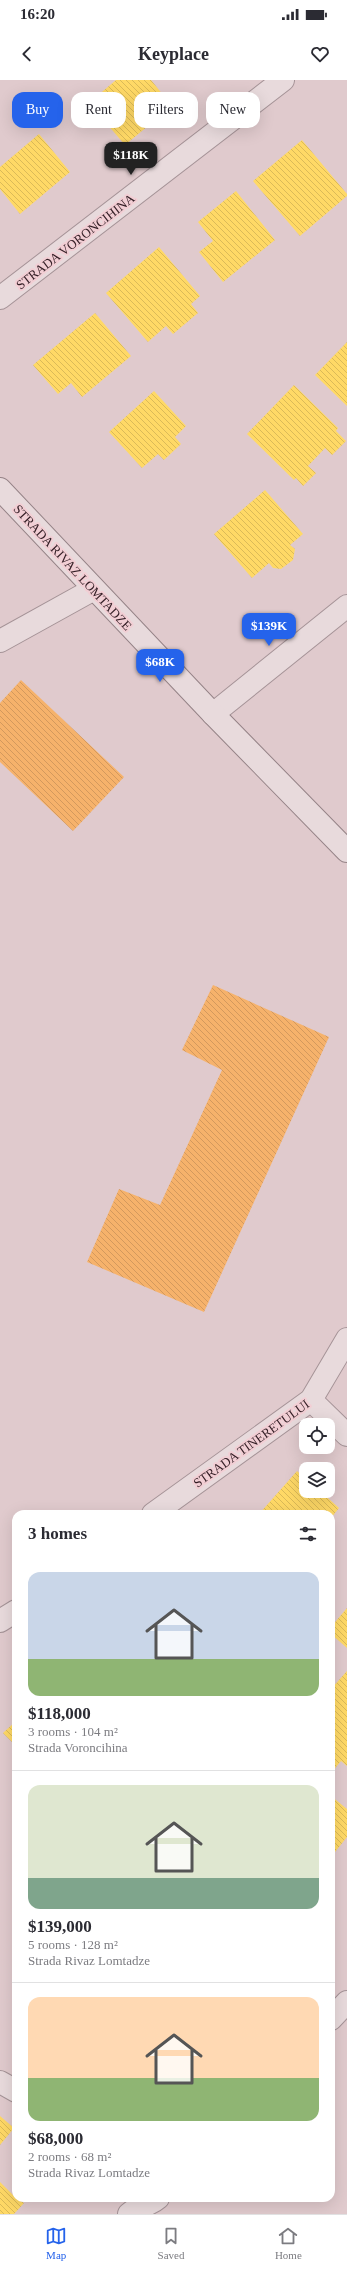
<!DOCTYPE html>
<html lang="en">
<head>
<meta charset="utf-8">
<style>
	:root { --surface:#fff; --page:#f2f2f3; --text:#2b2b33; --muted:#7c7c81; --line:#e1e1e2; --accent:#2563eb }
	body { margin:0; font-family:"Times New Roman",serif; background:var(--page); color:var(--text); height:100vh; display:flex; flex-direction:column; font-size:15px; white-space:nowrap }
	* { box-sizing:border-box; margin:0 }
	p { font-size:13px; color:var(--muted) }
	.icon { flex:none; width:22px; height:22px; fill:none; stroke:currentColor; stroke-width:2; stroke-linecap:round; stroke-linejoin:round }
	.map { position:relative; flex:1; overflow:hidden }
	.panel { position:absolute; left:12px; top:1430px; width:323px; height:692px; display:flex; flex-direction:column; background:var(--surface); border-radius:12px; box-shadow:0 4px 16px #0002 }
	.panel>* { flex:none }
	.hud { position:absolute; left:12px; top:12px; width:323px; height:36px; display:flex; gap:8px }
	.tools { position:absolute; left:299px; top:1338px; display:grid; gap:8px }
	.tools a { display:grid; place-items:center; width:36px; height:36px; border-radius:8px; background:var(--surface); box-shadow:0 4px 16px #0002; font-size:20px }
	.price { position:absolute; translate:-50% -34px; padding:0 9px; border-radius:8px; background:var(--accent); color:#fff; font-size:13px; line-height:26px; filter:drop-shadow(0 1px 2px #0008) }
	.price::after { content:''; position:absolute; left:50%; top:24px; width:12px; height:9px; margin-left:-6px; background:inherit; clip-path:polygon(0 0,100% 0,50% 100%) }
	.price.current { background:#222; color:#fff }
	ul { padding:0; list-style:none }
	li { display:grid; align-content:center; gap:8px; height:212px; padding:0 16px }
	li+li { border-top:1px solid var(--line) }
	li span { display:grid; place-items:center; height:124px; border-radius:12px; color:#555 }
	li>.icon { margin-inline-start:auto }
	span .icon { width:72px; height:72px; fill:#fffc; stroke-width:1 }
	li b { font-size:17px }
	h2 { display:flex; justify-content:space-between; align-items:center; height:48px; padding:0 16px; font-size:17px }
	.pill { padding:0 14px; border-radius:12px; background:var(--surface); box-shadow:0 4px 16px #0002; font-size:14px; line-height:36px }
	.pill.current { background:var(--accent); color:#fff }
	.status { display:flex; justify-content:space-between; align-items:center; height:28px; padding:0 20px; background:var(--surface); direction:ltr }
	.status svg { height:11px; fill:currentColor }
	header { display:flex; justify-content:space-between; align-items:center; height:52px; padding:0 16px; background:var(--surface); font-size:18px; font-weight:600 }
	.tab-bar { display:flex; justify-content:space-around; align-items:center; height:56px; border-top:1px solid var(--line); background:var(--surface); font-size:11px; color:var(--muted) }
	.tab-bar a { display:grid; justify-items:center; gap:2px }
	.tab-bar .current { color:var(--accent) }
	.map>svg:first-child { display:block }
</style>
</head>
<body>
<div class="status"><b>16:20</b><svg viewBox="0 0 49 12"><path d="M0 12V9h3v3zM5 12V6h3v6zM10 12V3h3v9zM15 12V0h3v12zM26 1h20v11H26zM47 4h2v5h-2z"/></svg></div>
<header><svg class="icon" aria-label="back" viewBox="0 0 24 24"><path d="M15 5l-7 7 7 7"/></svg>Keyplace<svg class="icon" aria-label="heart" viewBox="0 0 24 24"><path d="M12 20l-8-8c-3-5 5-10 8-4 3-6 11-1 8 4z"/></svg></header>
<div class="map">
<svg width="347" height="2134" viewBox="0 0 347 2134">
	<defs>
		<pattern id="homes-back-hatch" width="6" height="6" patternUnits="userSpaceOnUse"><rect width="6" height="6" fill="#ffd966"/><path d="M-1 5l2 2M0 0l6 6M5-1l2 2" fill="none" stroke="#dbba58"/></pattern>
		<pattern id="health-back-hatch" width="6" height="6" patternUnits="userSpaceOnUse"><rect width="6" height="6" fill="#f6b26b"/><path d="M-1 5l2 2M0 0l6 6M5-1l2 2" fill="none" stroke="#d3995d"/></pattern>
	</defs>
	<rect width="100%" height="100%" fill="#e0cacd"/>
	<g fill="url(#homes-back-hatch)">
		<polygon points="116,0 151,0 172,26 125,65 89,23"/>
		<polygon points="39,54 70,92 20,134 0,109 0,87"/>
		<polygon points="302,60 347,114 347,116 300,156 253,101"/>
		<polygon points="236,111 275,160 223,202 199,172 213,161 198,142"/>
		<polygon points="159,167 200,216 191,224 198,233 173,254 166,246 148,262 106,213"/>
		<polygon points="95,233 131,276 82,317 71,303 58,314 33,285"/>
		<polygon points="347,262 347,326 315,295"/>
		<polygon points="294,305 338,348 336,351 346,361 332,375 325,368 308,386 316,393 303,406 296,398 294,400 247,354"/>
		<polygon points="154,311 186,346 175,357 181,364 164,380 158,374 142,388 109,352"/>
		<polygon points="265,410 303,454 290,465 295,469 293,480 281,489 273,488 269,483 252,498 214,454"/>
		<polygon points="297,1391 306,1399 306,1411 320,1411 339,1428 331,1438 331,1434 259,1434"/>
		<polygon points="347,1528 347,1568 331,1554 331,1547"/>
		<polygon points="347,1591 347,1686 341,1681 331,1693 331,1623 333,1621 331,1619 331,1609"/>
		<polygon points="16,1641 16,1666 3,1653"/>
		<polygon points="331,1716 347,1729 347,1757 335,1772 331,1769"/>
		<polygon points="0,2036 14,2048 0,2065"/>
		<polygon points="0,2102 16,2118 24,2123 14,2134 0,2134"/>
	</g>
	<g fill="url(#health-back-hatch)">
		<polygon points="21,600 124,697 73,751 0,682 0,623"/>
		<polygon points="213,905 329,957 204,1232 87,1182 119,1109 160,1125 222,990 182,970"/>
	</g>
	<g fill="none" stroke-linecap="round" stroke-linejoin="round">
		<defs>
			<g id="street">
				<polyline points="0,218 283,0"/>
				<polyline points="0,561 94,509"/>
				<polyline points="213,634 347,526"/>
				<polyline points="311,1320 347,1355"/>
				<polyline points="153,1434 311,1320 347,1259"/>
				<polyline points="0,1541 16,1531"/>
				<polyline points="331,1939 347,1922"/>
				<polyline points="0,2002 16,2011"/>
				<path d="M 129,2134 C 138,2126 149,2126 158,2118"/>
			</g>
			<polyline id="secondary" points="0,409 213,634 347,771"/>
		</defs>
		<use href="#street" stroke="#a59397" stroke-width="24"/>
		<use href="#secondary" stroke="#958387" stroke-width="24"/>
		<use href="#street" stroke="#e8dadc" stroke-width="22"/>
		<use href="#secondary" stroke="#e8dadc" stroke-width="22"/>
	</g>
	<g text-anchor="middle" stroke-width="4" stroke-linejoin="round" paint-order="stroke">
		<g font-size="13" fill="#321d24" stroke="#f2ced4">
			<text transform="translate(75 161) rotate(-38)" y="5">STRADA VORONCIHINA</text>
			<text transform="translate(73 487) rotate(47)" y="5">STRADA RIVAZ LOMTADZE</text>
			<text transform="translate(251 1363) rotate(-36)" y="5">STRADA TINERETULUI</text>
		</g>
	</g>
</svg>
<div class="tools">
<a><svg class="icon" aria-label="locate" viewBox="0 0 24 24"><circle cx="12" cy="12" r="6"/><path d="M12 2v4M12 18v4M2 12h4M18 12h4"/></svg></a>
<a><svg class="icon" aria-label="layers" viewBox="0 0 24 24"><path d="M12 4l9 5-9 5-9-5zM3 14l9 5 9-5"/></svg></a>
</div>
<b class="price current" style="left:131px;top:96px">$118K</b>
<b class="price" style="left:269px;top:567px">$139K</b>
<b class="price" style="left:160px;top:603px">$68K</b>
<div class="hud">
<a class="pill current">Buy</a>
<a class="pill">Rent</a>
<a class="pill">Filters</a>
<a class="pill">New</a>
</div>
<section class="panel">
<h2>3 homes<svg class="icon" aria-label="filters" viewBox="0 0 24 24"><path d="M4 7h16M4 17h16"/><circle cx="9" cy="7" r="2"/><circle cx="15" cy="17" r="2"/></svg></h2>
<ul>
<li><span style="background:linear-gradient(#c9d6e8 70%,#8fb573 0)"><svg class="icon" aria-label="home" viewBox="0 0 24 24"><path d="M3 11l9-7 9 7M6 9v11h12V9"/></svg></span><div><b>$118,000</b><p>3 rooms · 104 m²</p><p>Strada Voroncihina</p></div></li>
<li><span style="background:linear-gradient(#dfe7d0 75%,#7fa58c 0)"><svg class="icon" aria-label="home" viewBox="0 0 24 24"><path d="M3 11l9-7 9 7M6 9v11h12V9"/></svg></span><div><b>$139,000</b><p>5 rooms · 128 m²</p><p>Strada Rivaz Lomtadze</p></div></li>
<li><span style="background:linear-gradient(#ffd9b3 65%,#8fb573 0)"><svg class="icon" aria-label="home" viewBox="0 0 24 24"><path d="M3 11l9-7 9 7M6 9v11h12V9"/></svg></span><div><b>$68,000</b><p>2 rooms · 68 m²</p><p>Strada Rivaz Lomtadze</p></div></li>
</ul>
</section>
</div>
<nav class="tab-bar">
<a class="current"><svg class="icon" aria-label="map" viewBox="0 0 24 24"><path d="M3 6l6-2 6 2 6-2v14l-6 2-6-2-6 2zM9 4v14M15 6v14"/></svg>Map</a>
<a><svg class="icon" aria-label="saved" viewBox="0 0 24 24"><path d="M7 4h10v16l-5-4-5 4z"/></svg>Saved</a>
<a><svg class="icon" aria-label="home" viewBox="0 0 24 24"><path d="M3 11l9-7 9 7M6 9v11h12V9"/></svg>Home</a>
</nav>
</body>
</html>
